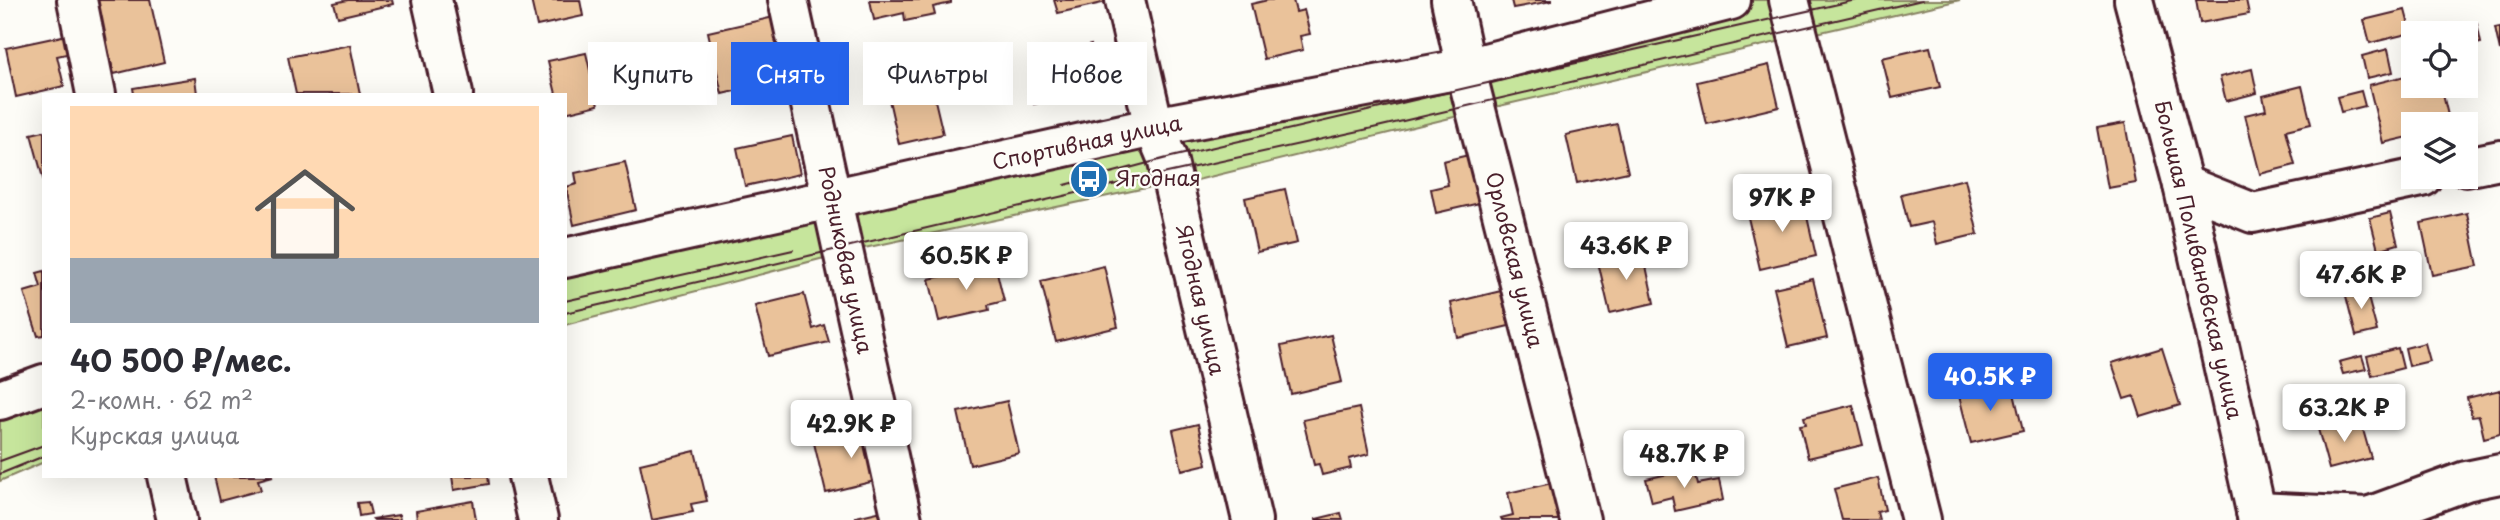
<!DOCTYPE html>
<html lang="ru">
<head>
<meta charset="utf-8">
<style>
	:root { --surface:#fff; --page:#f2f2f3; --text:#2b2b33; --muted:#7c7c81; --accent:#2563eb }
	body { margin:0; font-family:"Playpen Sans",sans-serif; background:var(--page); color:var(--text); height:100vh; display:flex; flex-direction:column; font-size:26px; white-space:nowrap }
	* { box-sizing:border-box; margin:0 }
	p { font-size:23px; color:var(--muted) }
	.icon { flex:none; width:38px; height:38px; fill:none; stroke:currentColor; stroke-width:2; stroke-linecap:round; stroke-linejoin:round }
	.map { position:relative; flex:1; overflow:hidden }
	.side { position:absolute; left:42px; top:93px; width:525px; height:385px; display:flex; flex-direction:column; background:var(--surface); border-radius:0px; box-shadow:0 7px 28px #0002 }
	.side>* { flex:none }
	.top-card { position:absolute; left:588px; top:42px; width:665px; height:63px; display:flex; gap:14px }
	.fabs { position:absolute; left:2401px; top:21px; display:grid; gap:14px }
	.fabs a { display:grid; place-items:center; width:77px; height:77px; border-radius:0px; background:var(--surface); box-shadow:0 7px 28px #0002; font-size:35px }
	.price { position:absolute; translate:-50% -60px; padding:0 16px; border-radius:7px; background:#fff; color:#222; font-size:23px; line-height:46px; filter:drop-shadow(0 2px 4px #0008) }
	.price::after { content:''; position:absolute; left:50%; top:42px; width:21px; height:16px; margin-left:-10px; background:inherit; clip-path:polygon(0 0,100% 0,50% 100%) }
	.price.current { background:var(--accent); color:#fff }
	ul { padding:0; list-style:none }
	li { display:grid; align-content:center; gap:14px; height:371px; padding:0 28px }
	li span { display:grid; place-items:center; height:217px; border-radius:0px; color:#555 }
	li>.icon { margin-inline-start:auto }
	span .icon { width:126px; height:126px; fill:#fffc; stroke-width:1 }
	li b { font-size:30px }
	.pill { padding:0 24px; border-radius:0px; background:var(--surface); box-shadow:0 7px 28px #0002; font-size:24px; line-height:63px }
	.pill.current { background:var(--accent); color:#fff }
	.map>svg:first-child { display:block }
</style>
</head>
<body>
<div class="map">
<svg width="2500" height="520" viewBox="0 0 2500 520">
	<rect width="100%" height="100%" fill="#fdfcf7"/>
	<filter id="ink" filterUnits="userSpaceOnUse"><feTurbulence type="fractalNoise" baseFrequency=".0143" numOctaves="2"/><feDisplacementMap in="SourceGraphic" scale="14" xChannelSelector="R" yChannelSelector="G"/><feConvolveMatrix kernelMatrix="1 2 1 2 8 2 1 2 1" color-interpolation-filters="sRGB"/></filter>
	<g filter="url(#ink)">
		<g fill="#c6e59c" stroke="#888264" stroke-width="2">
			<polygon points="1729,0 1960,0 1495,107 1193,181 1141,189 855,250 565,325 565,265"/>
			<polygon points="44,400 44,462 0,481 0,417"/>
		</g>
		<g fill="#eac29a" stroke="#4a1f2b" stroke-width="2">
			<polygon points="96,0 150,0 164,62 114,74"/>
			<polygon points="348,0 392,0 393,4 338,17 334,3"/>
			<polygon points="531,0 580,0 583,16 537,26"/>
			<polygon points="870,0 951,0 951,3 933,7 935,15 905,21 904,13 874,20"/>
			<polygon points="1054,0 1107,0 1107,2 1058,13"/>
			<polygon points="1268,0 1293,0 1296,12 1304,10 1310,34 1300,36 1303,50 1264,59 1251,4"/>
			<polygon points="1511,0 1552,0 1552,1 1513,8"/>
			<polygon points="2196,0 2246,0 2249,14 2200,23"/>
			<polygon points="2405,10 2411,33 2370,43 2364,20"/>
			<polygon points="774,17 784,62 748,70 752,87 722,94 708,32"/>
			<polygon points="2477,24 2481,43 2466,46 2466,33 2446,33 2446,31"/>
			<polygon points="2500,27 2500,51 2495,28"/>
			<polygon points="67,35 71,53 57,56 64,86 16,97 6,48"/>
			<polygon points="350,45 360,94 296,94 288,57"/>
			<polygon points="1091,45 1102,88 1034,104 1030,87 1043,83 1037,58"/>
			<polygon points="1930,47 1940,87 1892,98 1882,58"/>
			<polygon points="2388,49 2393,72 2367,78 2362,56"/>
			<polygon points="586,53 598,105 565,113 565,94 556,94 548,61"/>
			<polygon points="1769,65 1779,107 1707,124 1697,82"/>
			<polygon points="2252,69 2257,93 2226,101 2220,77"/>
			<polygon points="2413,74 2413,86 2441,86 2450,124 2413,124 2413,136 2383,143 2369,85"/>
			<polygon points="195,78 197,94 134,94 133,88"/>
			<polygon points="930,79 943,134 899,144 889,100 910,95 907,83"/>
			<polygon points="2302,86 2311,124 2286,130 2295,165 2260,174 2245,115 2266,110 2263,96"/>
			<polygon points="2361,91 2365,106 2341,112 2337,97"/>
			<polygon points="2125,123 2136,183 2108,188 2097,128"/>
			<polygon points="1617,124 1628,172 1577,183 1566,135"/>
			<polygon points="44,131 44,182 31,134"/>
			<polygon points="792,136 800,174 745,186 737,148"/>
			<polygon points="1473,154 1484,202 1436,213 1431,189 1448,185 1443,161"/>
			<polygon points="625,162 636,210 574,225 566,187 577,184 575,173"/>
			<polygon points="1965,179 1978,234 1937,244 1932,222 1909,227 1901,194"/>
			<polygon points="1285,189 1297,243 1257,252 1245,198"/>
			<polygon points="1803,199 1816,256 1760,269 1747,213"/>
			<polygon points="2390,213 2398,244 2378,250 2370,218"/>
			<polygon points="2467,213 2478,266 2432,275 2421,223"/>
			<polygon points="1643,252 1654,303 1610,313 1598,262"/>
			<polygon points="995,264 1004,301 988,305 989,310 939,321 929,279"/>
			<polygon points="1104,266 1118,327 1056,342 1041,281"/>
			<polygon points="44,271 44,335 38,336 24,292 41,287 37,273"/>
			<polygon points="1813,279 1827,338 1788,347 1774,288"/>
			<polygon points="2365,286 2377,331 2356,336 2345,292"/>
			<polygon points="1501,291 1509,326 1458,338 1451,303"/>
			<polygon points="804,294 813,329 824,325 829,342 768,356 755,306"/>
			<polygon points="1331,335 1342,382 1291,394 1281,346"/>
			<polygon points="2425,343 2430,361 2409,366 2405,348"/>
			<polygon points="2162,348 2180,405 2141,417 2134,396 2124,399 2112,363"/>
			<polygon points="2398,348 2403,368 2372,376 2367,356"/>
			<polygon points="2362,356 2366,369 2343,374 2339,362"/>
			<polygon points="1994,384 1997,393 2013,389 2023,431 1971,443 1958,392"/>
			<polygon points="2500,390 2500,434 2484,438 2479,416 2472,417 2467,398"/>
			<polygon points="1007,401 1019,453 970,465 958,412"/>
			<polygon points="1853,405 1863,445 1808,458 1800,425 1806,424 1804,417"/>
			<polygon points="1359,408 1369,454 1349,459 1351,468 1322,475 1319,464 1314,465 1303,420"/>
			<polygon points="2360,419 2371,458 2329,469 2318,429"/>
			<polygon points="1198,424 1207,464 1182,470 1173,430"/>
			<polygon points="876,428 887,478 826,493 814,443"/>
			<polygon points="695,451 707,501 691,504 693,512 652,520 640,464"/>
			<polygon points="1694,468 1698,484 1719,480 1723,500 1675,511 1672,497 1652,502 1646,479"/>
			<polygon points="214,476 273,476 258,480 261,490 220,501"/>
			<polygon points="452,476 488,476 489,484 454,490"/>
			<polygon points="1878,478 1885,510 1877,512 1879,520 1842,520 1834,489"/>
			<polygon points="1552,483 1560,520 1502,520 1501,518 1513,515 1508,493"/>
			<polygon points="473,501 476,520 417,520 416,511"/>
			<polygon points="368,502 371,514 359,516 357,503"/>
			<polygon points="895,508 897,520 857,520 856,517"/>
			<polygon points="1341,513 1343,520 1316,520 1316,519"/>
			<polygon points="399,515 400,520 374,520 373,519"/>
		</g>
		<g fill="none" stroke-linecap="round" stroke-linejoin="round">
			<defs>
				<g id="minor">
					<polyline points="77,0 96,94"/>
					<polyline points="432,0 453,94"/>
					<polyline points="788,0 902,520"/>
					<polyline points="1125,0 1154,127 1167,158 1252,520"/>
					<polyline points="1451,0 1470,87 1580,520"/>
					<polyline points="1789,0 1921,520"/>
					<polyline points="2134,0 2183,185 2258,520"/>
					<polyline points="2466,167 2500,160"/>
					<polyline points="2183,185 2253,213 2422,177"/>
					<polyline points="565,258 1154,127 1466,68 1731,0"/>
					<polyline points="0,400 44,384"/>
					<polyline points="167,476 177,520"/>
					<polyline points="528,476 538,520"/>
					<polyline points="2256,512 2368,517 2466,481 2500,474"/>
				</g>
			</defs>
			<use href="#minor" stroke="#4a1f2b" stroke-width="44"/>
			<use href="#minor" stroke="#fdfcf7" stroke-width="38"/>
			<g stroke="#4a1f2b" stroke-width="2">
				<polyline points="1065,185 1167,158 1470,87 1856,0"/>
				<polyline points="565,301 793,250"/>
				<polyline points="565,313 1085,191 1373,128 1922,0"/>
				<polyline points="0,461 44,445"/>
				<polyline points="0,474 44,456"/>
			</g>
		</g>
	</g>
	<defs>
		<symbol id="bus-disc" viewBox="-11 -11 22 22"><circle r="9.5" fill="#1f6fb2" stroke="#fdfcf7"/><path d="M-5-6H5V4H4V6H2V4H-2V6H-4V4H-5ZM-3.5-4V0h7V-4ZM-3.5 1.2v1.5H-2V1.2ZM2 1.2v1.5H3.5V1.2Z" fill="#fff"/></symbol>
	</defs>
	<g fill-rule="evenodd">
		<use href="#bus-disc" x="1067" y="157" width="44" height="44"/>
	</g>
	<g text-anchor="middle" stroke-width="5" stroke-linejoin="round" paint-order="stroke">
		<g font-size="21" fill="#4a1f2b" stroke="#fdfcf7">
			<text transform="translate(1087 143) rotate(-12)" y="7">Спортивная улица</text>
			<text transform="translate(845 260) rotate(78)" y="7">Родниковая улица</text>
			<text transform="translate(1514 260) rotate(76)" y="7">Орловская улица</text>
			<text transform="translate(2198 260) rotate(77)" y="7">Большая Поливановская улица</text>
			<text transform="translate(1200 300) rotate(77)" y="7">Ягодная улица</text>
		</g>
		<g font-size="21" fill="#4a1f2b" stroke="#fdfcf7" text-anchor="start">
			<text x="1116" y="186">Ягодная</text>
		</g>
	</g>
</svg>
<div class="fabs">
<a><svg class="icon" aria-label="locate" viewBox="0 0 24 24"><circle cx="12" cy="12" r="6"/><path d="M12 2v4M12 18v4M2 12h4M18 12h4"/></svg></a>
<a><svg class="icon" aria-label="layers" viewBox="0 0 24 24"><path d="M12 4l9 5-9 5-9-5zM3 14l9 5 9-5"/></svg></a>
</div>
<b class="price" style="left:1782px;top:234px">97K ₽</b>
<b class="price" style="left:1626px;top:282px">43.6K ₽</b>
<b class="price" style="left:966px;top:292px">60.5K ₽</b>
<b class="price" style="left:2361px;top:311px">47.6K ₽</b>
<b class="price current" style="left:1990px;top:413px">40.5K ₽</b>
<b class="price" style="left:2344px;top:444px">63.2K ₽</b>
<b class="price" style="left:851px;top:460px">42.9K ₽</b>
<b class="price" style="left:1684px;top:490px">48.7K ₽</b>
<div class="top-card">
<a class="pill">Купить</a>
<a class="pill current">Снять</a>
<a class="pill">Фильтры</a>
<a class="pill">Новое</a>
</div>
<section class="side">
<ul>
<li><span style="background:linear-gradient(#ffd9b3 70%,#9aa5b1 0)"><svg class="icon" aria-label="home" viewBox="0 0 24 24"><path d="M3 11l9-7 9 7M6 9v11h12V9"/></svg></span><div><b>40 500 ₽/мес.</b><p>2-комн. · 62 m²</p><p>Курская улица</p></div></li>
</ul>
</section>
</div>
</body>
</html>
